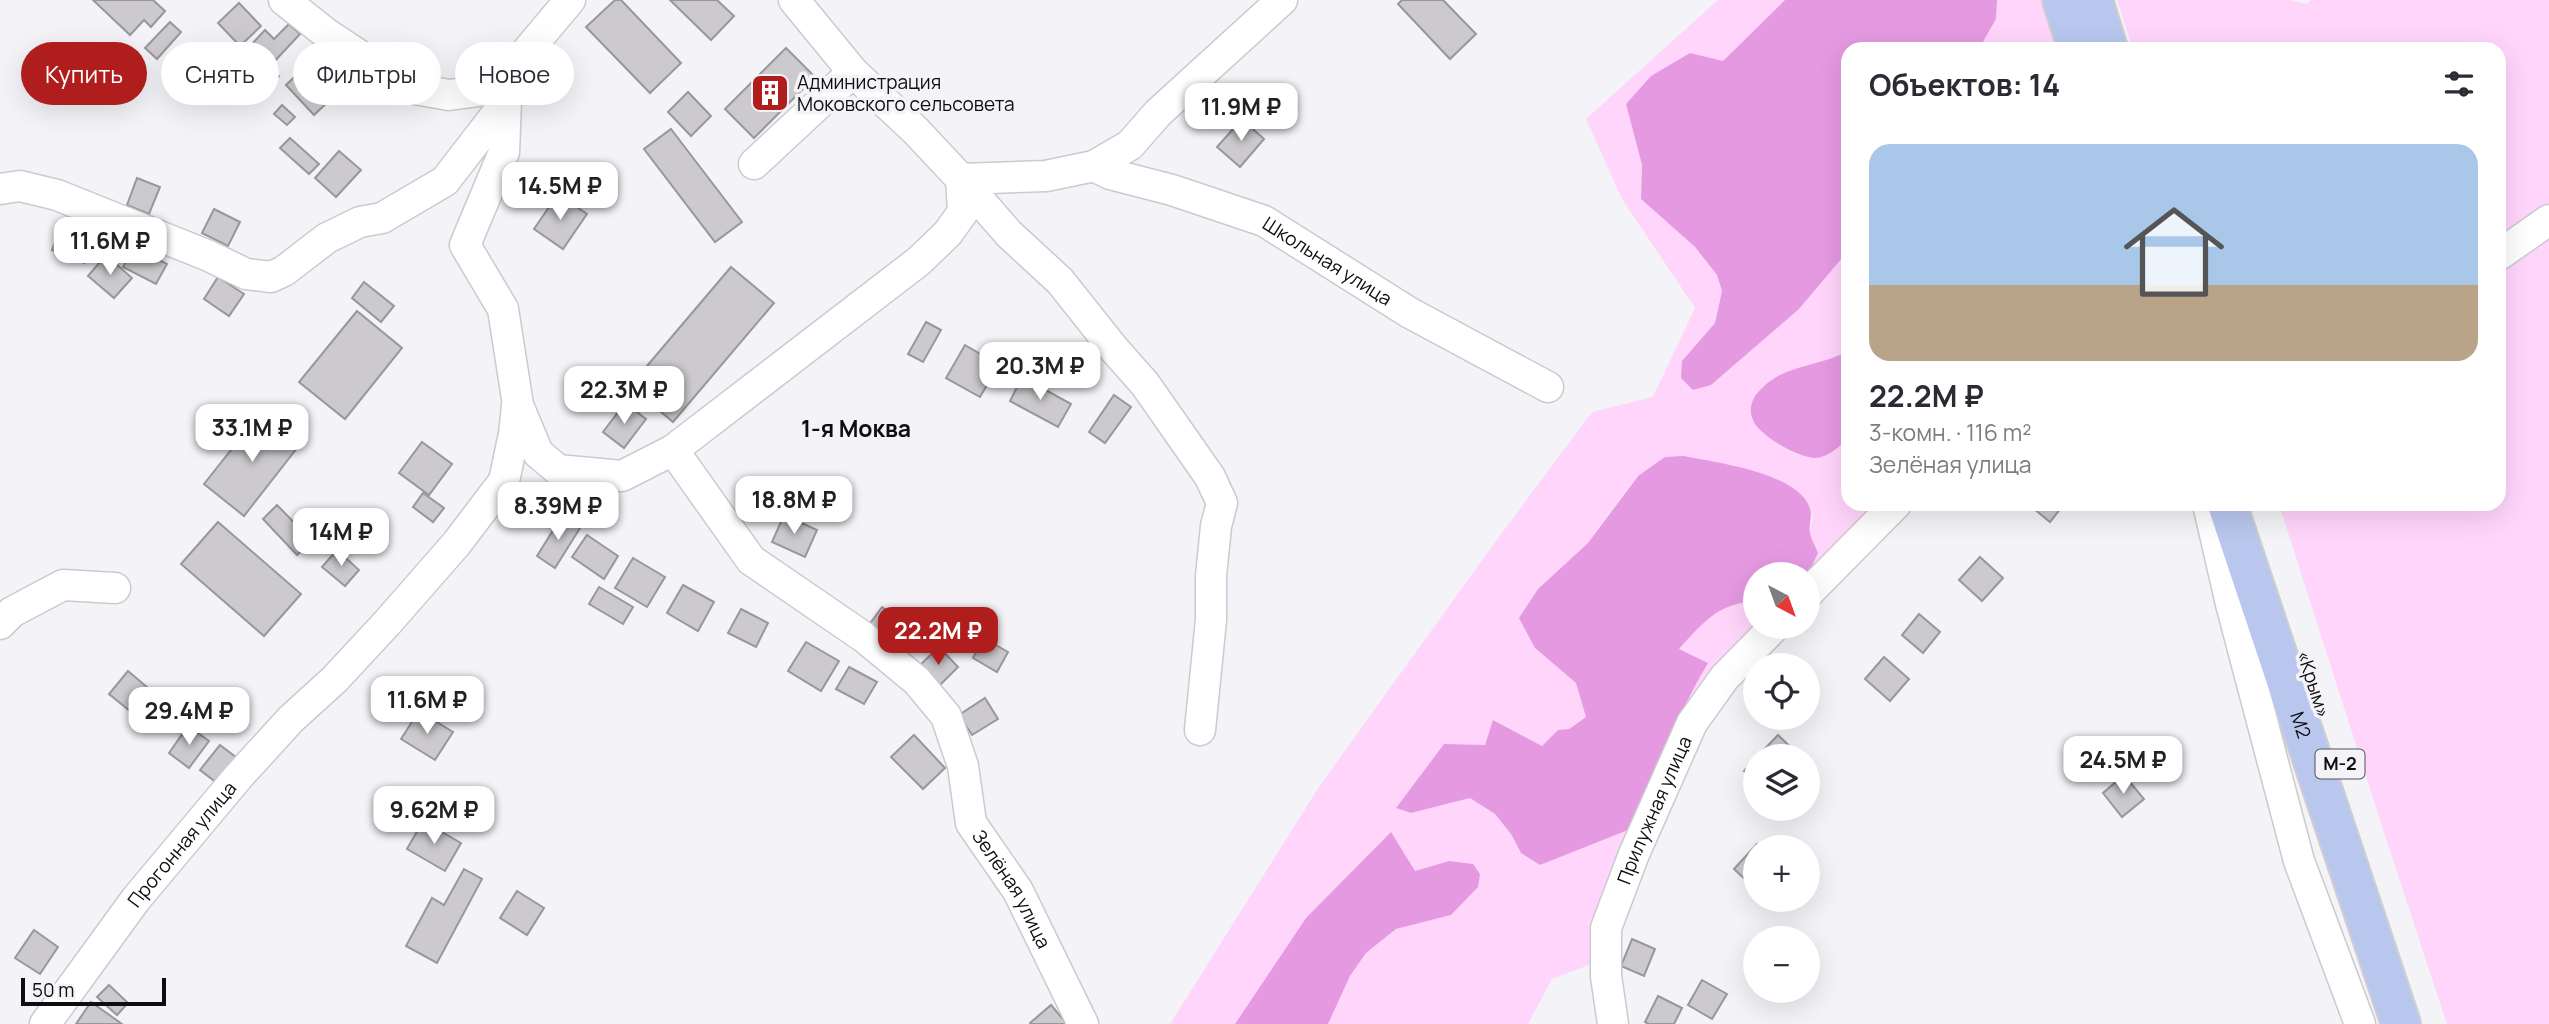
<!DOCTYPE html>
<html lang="ru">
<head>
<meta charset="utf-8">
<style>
	:root { --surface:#fff; --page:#f2f2f3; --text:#2b2b33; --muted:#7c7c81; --line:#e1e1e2; --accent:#af1e1c }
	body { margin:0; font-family:Manrope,sans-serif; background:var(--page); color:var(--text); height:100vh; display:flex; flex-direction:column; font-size:26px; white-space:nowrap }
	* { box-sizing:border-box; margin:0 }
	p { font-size:23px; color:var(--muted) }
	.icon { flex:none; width:38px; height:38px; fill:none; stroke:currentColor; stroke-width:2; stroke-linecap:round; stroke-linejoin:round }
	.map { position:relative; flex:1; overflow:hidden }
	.panel { position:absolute; left:1841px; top:42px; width:665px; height:469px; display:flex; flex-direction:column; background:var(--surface); border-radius:21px; box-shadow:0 7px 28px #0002 }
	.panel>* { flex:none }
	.guide { position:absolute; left:21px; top:42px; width:665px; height:63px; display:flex; gap:14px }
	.needle { width:46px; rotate:139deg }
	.tools { position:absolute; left:1743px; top:562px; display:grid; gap:14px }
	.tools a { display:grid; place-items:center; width:77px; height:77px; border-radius:50%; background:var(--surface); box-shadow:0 7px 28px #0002; font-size:35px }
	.scale { position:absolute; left:21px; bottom:18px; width:145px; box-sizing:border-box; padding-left:7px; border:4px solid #0e0e0f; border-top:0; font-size:19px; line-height:24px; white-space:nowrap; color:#0e0e0f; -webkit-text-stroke:5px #f3f3f8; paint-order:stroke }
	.price { position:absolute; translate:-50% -60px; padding:0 16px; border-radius:14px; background:#fff; color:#222; font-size:23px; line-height:46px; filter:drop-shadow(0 2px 4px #0008) }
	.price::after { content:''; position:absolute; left:50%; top:42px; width:21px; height:16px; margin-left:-10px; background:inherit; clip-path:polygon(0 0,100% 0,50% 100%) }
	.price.selected { background:var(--accent); color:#fff }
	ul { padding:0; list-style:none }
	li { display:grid; align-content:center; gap:14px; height:371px; padding:0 28px }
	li+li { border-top:2px solid var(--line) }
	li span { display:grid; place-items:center; height:217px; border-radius:21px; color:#555 }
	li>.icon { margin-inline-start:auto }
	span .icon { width:126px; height:126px; fill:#fffc; stroke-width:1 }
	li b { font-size:30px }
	h2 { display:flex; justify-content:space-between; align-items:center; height:84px; padding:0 28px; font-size:30px }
	.tag { padding:0 24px; border-radius:32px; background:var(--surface); box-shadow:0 7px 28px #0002; font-size:24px; line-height:63px }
	.tag.selected { background:var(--accent); color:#fff }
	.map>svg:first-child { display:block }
</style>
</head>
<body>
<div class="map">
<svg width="2549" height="1024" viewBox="0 0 2549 1024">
	<rect width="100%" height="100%" fill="#f3f3f8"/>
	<g fill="#ffd5fc">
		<path d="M 1718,0 L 1785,0 L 1723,61 L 1626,104 L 1642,165 L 1641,199 L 1695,247 L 1717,275 L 1722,291 L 1715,323 L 1682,361 L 1711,385 L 1799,309 L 1848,251 L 1848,351 C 1810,373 1779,360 1751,403 L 1764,434 L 1797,454 L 1816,458 L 1834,451 L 1848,439 L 1848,504 L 1892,504 L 1808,574 L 1818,553 L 1810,533 L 1813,515 L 1637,476 L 1588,543 L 1538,589 L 1535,648 L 1576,683 L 1586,717 L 1569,729 L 1558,730 L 1542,746 L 1494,720 L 1485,746 L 1444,744 L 1396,808 L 1411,813 L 1470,798 L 1495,814 L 1511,834 L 1521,853 L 1540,865 L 1586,845 L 1654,774 L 1686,700 L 1707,664 L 1678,650 L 1707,619 L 1734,603 L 1755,601 L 1755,626 L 1722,676 L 1602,960 L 1552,979 L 1528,1024 L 1328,1024 L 1350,976 L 1366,953 L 1396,929 L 1451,915 L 1449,861 L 1415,871 L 1306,918 L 1235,1024 L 1170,1024 L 1319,787 L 1490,549 L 1592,412 L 1653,397 L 1695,308 L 1622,199 L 1586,119 Z"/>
		<polygon points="1997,0 2064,0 2080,49 1979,49 1996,19"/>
		<polygon points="2117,0 2289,0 2307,4 2310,0 2549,0 2549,1024 2447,1024 2387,842 2279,504 2499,504 2499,49 2133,49"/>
	</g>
	<g fill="#e599e1">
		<polygon points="1785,0 1997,0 1996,19 1979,49 1848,49 1848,251 1799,309 1711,385 1693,390 1681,378 1682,361 1715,323 1722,291 1717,275 1695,247 1641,199 1642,165 1626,104 1651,76 1690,53 1723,61"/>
		<path d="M 1848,351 L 1848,439 C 1839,447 1828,457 1816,458 C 1800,459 1758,435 1753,420 C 1748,409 1752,398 1760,390 C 1783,364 1820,367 1848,351 Z"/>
		<path d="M 1683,456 C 1715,462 1789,472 1807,502 C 1815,517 1808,520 1810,533 C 1811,539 1816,547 1818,553 L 1808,574 L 1755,574 L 1755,601 C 1717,604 1704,622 1679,649 L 1708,663 C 1677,715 1656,769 1638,826 L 1540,865 L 1521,853 L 1511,834 L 1495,814 L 1470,798 L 1411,813 L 1396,808 L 1444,744 L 1485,745 L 1493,720 L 1542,746 L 1558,730 L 1569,729 L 1586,717 L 1576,683 L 1535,648 L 1519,618 L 1538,589 L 1588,543 L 1638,476 L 1665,457 Z"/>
		<polygon points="1391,832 1415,871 1449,861 1473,864 1480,874 1478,887 1451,915 1396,929 1366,953 1350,976 1328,1024 1235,1024 1306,918"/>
	</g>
	<g fill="#cccace" stroke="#98979a" stroke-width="2">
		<polygon points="93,0 153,0 165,11 151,27 144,20 130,35"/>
		<polygon points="615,0 621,0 681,63 650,93 586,27"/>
		<polygon points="670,0 717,0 734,16 711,40"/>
		<polygon points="1402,0 1443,0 1476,34 1450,59 1398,4"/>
		<polygon points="239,3 261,26 240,46 218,23"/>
		<polygon points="170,22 181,32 157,59 145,48"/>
		<polygon points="289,24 300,34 272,64 251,45 265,30 274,39"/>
		<polygon points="786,48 815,77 754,138 725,109"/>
		<polygon points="318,54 347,84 314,115 286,85"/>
		<polygon points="267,65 279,76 271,85 259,74"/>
		<polygon points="688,92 711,116 691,136 668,112"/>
		<polygon points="282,105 295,117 287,125 274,114"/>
		<polygon points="1242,119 1264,139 1240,167 1217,147"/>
		<polygon points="671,129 742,222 715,242 644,149"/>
		<polygon points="290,138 319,164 309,174 280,148"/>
		<polygon points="339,151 361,170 336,197 315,178"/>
		<polygon points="137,178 160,187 149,214 127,205"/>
		<polygon points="558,194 587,214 563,249 534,229"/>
		<polygon points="214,209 240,222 228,246 202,233"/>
		<polygon points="61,227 93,240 84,263 52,250"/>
		<polygon points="134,247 167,264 156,284 123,267"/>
		<polygon points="106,255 132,278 114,298 88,276"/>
		<polygon points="731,267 774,303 673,422 630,386"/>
		<polygon points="218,277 244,294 229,316 204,299"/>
		<polygon points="364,282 394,306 381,322 352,298"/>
		<polygon points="357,311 402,348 345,419 299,382"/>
		<polygon points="926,322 941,330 923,362 908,354"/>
		<polygon points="965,345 999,365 980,397 946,378"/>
		<polygon points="1022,377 1071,404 1058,427 1010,401"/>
		<polygon points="1114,395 1131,407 1105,443 1089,432"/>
		<polygon points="625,403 646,419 624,448 603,432"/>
		<polygon points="261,412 301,443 244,516 204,484"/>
		<polygon points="422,442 452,464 429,495 399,473"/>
		<polygon points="423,493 444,508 433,522 413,507"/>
		<polygon points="2028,504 2064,504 2050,522"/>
		<polygon points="277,505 312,541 297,555 263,519"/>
		<polygon points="784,515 817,530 805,557 772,542"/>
		<polygon points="562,516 580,528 555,568 537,556"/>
		<polygon points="218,522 301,594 264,636 181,564"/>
		<polygon points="587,535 618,556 604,579 572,557"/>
		<polygon points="337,550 359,570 345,586 322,567"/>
		<polygon points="1980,557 2003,578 1982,601 1959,580"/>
		<polygon points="633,558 665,577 647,607 615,588"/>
		<polygon points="683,585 714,602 698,631 667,613"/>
		<polygon points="599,587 633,607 623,624 589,604"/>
		<polygon points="882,607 909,625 893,647 866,629"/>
		<polygon points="741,609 768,623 756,647 728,633"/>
		<polygon points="1919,614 1940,632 1923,653 1902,635"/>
		<polygon points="984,638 1008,652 997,672 973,658"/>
		<polygon points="806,642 839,661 821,691 788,671"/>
		<polygon points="939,647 958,667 938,687 919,666"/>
		<polygon points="1884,657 1909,679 1890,701 1865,679"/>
		<polygon points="849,667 877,682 864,704 836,689"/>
		<polygon points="128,671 154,693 135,715 109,694"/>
		<polygon points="985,698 998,719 972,735 959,715"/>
		<polygon points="419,711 453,732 435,760 401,739"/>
		<polygon points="188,726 209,741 189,768 169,753"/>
		<polygon points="914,735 945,768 923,789 891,757"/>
		<polygon points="1778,735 1800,756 1758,756"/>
		<polygon points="220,745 237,758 217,783 200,770"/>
		<polygon points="1755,759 1755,782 1744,771"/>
		<polygon points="2124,775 2144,799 2122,817 2103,793"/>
		<polygon points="423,821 461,843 445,871 407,849"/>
		<polygon points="1757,844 1760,847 1755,847 1755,889 1734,869"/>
		<polygon points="464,869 482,879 437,963 406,946 432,898 444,905"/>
		<polygon points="517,891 544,908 527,935 500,918"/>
		<polygon points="34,930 58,947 40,974 15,958"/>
		<polygon points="1632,939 1655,949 1644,976 1621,966"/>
		<polygon points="1702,980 1727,994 1712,1019 1688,1005"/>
		<polygon points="109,985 128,1003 117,1015 97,997"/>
		<polygon points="1658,996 1682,1008 1674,1024 1649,1024 1645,1022"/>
		<polygon points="91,1002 122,1024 76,1024"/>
		<polygon points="1051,1005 1067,1024 1031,1024 1030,1023"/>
	</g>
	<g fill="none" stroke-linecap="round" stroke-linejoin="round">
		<defs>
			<g id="minor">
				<polyline points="284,0 327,34 409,88 449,95 487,90 507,75"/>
				<polyline points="506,102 504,152 465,245 503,309 518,405 538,453 558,470 622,476 673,450 919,261 948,233 963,212 961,179 916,131 853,72 794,0"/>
				<polyline points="754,164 853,72"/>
				<path id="s1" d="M 1094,166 L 1110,174 L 1172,190 L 1264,221 L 1410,313 L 1548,387"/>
				<polyline points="0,189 20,186 57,195 209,256 246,274 271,277 284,271 327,238 360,222 382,218 445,181 506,102 507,75 570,0"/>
				<polyline points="2499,255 2549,220"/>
				<path id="s2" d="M 673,450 L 751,560 L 865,638 L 917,681 L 946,716 L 963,766 L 971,823 L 1018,891 L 1083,1024"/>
				<polyline points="2208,504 2231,604 2299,861 2360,1024"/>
				<polyline points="1808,593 1896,504"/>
				<polyline points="0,624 12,612 63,585 115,588"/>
				<polyline points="1200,730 1211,620 1211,576 1216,526 1222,503 1210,477 1145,384 1114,349 1060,281 1009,234 961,179 1046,176 1094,166 1130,145 1158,113 1282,0"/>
				<path id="s3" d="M 45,1024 L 136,899 L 239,776 L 291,719 L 334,680 L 387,623 L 457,543 L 504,481 L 514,434 L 517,406"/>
				<path id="s4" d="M 1613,1024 L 1606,976 L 1606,928 L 1634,854 L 1692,723 L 1725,677 L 1775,626"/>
			</g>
			<g id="highway">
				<polyline points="2062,0 2078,49"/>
				<polyline points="2093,0 2108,49"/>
				<path id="s5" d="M 2227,504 L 2401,1024"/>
			</g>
		</defs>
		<use href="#minor" stroke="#cbcacf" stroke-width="33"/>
		<use href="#highway" stroke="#cfcfcf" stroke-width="42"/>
		<use href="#minor" stroke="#fff" stroke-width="30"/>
		<use href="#highway" stroke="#b9c7ee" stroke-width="38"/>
	</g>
	<defs>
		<symbol id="building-square" viewBox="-11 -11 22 22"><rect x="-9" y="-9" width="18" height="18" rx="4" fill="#af1e1c" stroke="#f3f3f8"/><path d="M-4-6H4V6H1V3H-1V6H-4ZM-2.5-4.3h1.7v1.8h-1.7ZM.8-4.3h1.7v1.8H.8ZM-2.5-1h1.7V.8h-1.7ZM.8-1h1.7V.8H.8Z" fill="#fff"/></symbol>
	</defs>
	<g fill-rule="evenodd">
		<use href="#building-square" x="748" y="71" width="44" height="44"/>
	</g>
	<g text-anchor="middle" stroke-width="7" stroke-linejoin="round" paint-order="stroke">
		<rect fill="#f3f3f8" stroke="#535355" stroke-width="2" x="2315.5" y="749.5" width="49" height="29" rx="5"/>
		<g font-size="18" font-weight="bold" fill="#0e0e0f">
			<text x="2340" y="770">М-2</text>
		</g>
		<g font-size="19" fill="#0e0e0f" stroke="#f3f3f8" text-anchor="start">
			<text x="797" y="89">Администрация<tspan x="797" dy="22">Моковского сельсовета</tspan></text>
		</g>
		<g font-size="19" fill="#0e0e0f" stroke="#f3f3f8">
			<text dy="7" stroke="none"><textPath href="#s1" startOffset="254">Школьная улица</textPath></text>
			<text transform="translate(2314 684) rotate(72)" y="7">«Крым»</text>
			<text dy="7" stroke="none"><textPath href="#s5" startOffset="233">М2</textPath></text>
			<text dy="7" stroke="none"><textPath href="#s4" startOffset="224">Прилужная улица</textPath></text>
			<text dy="7" stroke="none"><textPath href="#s3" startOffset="226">Прогонная улица</textPath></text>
			<text dy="7" stroke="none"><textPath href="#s2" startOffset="574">Зелёная улица</textPath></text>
		</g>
		<g font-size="23" font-weight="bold" fill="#0e0e0f" stroke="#f3f3f8">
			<text x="856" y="437">1-я Моква</text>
		</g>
	</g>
</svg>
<div class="tools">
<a><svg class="needle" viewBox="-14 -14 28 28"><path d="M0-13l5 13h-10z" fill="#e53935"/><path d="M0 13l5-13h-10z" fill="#7c7c81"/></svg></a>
<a><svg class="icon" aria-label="locate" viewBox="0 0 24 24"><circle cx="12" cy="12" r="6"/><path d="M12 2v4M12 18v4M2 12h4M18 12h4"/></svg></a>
<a><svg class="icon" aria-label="layers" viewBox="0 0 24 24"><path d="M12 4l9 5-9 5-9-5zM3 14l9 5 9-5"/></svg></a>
<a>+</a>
<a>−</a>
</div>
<div class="scale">50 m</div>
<b class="price" style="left:1241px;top:143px">11.9M ₽</b>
<b class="price" style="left:560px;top:222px">14.5M ₽</b>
<b class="price" style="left:110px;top:277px">11.6M ₽</b>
<b class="price" style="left:1040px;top:402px">20.3M ₽</b>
<b class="price" style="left:624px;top:426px">22.3M ₽</b>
<b class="price" style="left:252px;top:464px">33.1M ₽</b>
<b class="price" style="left:794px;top:536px">18.8M ₽</b>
<b class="price" style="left:558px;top:542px">8.39M ₽</b>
<b class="price" style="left:341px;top:568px">14M ₽</b>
<b class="price selected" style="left:938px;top:667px">22.2M ₽</b>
<b class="price" style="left:427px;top:736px">11.6M ₽</b>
<b class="price" style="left:189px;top:747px">29.4M ₽</b>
<b class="price" style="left:2123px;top:796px">24.5M ₽</b>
<b class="price" style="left:434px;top:846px">9.62M ₽</b>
<div class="guide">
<a class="tag selected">Купить</a>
<a class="tag">Снять</a>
<a class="tag">Фильтры</a>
<a class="tag">Новое</a>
</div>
<section class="panel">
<h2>Объектов: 14<svg class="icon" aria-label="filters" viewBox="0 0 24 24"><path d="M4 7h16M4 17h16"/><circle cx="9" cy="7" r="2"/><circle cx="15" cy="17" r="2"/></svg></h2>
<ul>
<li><span style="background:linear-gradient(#a9c7e8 65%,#b9a48a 0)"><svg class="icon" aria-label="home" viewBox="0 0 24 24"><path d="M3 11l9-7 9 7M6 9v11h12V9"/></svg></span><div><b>22.2M ₽</b><p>3-комн. · 116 m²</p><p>Зелёная улица</p></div></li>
</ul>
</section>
</div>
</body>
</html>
